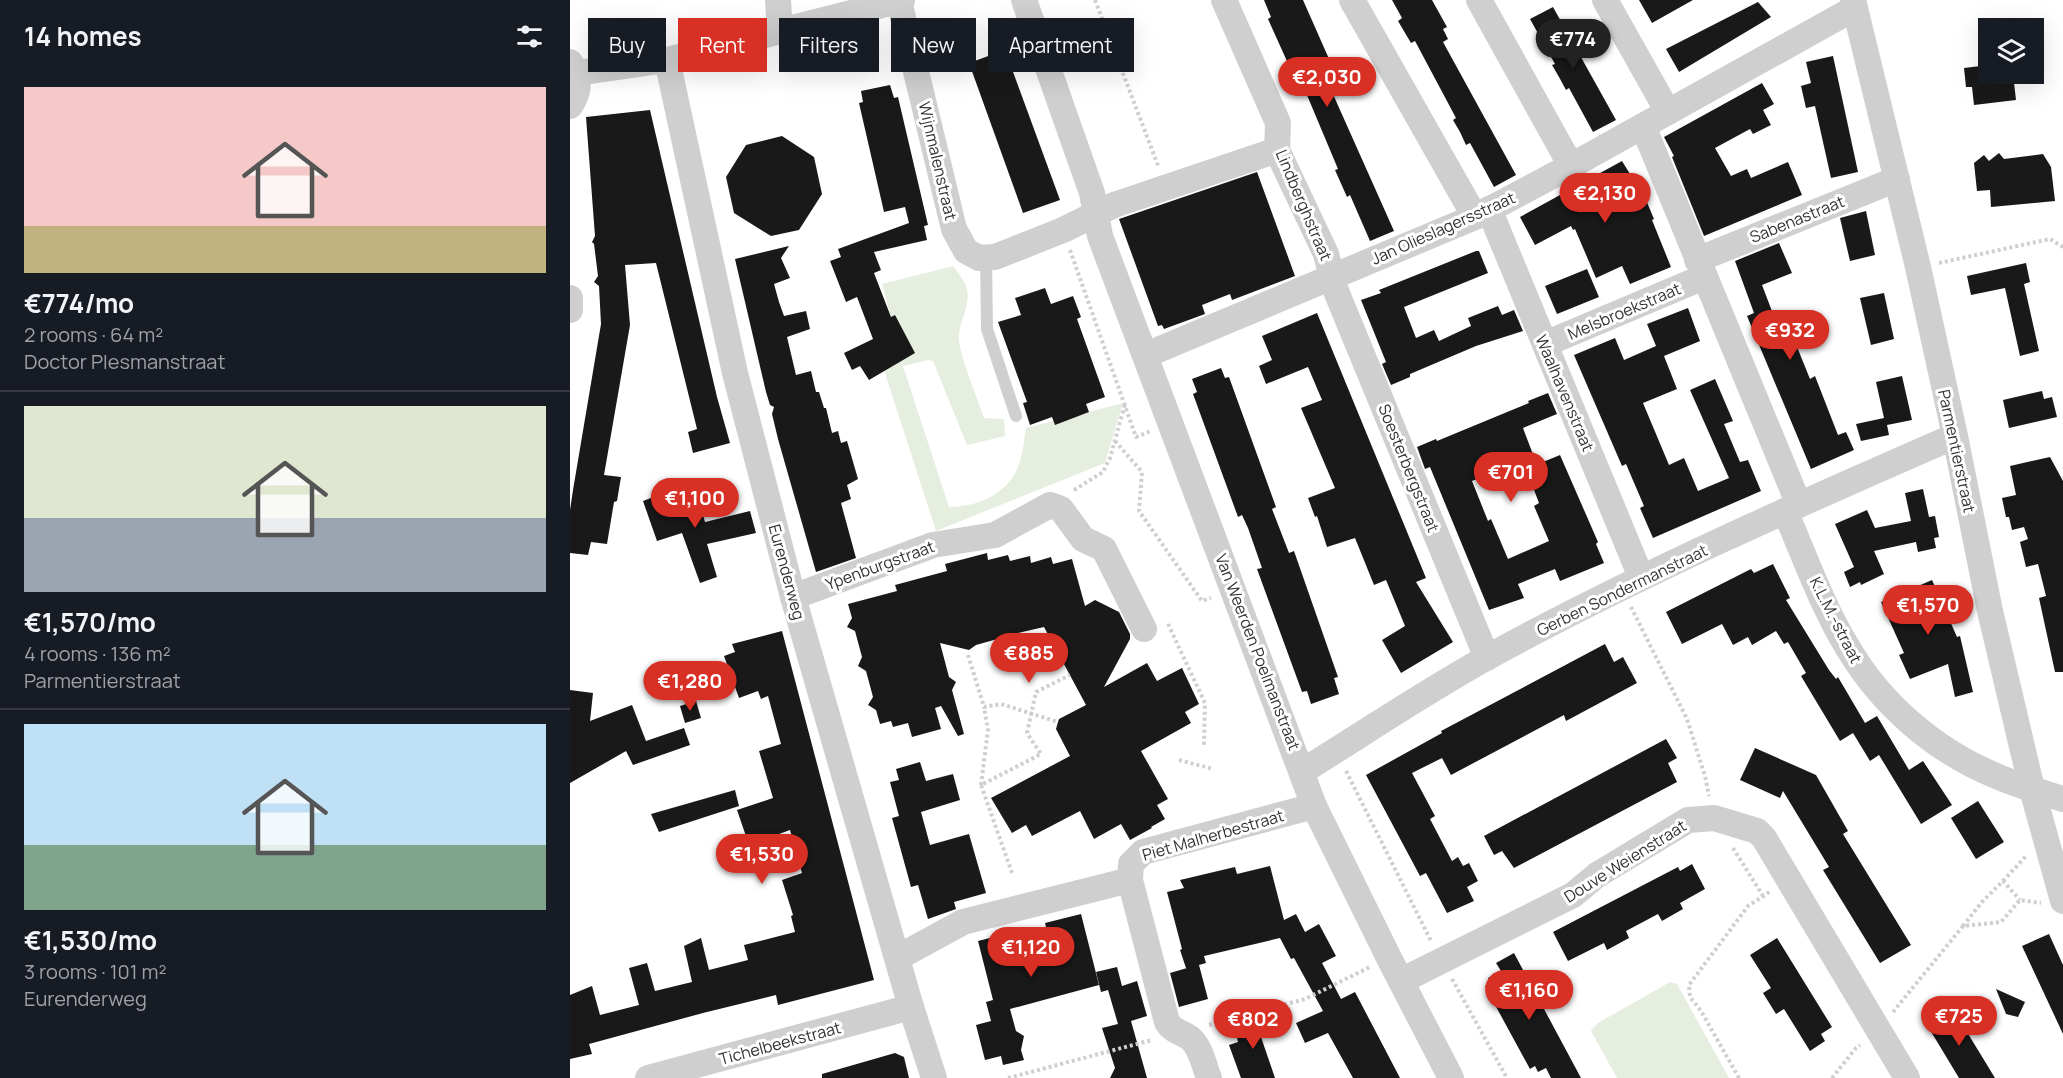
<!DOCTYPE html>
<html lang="en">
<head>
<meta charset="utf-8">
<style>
	:root { --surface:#171b24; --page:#242831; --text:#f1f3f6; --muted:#9ea1a6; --line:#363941; --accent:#d93025 }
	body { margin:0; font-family:Manrope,sans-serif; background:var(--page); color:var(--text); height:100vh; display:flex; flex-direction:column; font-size:22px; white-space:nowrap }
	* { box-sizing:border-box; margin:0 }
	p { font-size:20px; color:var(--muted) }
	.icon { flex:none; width:33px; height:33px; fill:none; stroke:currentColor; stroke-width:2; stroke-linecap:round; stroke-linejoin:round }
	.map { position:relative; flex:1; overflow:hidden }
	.panel { display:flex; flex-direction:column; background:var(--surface); width:570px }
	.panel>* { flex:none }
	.banner { position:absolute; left:18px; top:18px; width:570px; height:54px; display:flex; gap:12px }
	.fabs { position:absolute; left:1408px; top:18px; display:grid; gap:12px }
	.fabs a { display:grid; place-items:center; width:66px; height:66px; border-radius:0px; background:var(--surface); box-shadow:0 6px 24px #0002; font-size:30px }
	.price { position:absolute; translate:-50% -51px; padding:0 14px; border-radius:21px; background:var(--accent); color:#fff; font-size:20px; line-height:39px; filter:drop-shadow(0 2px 3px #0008) }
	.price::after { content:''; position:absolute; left:50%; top:36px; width:18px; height:14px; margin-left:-9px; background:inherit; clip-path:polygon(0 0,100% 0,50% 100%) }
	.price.active { background:#222; color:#fff }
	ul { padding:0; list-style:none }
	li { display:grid; align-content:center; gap:12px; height:318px; padding:0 24px }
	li+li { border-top:2px solid var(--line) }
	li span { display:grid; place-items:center; height:186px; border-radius:0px; color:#555 }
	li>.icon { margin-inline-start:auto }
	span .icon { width:108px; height:108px; fill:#fffc; stroke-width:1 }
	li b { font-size:26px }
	h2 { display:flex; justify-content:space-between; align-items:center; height:72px; padding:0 24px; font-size:26px }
	.tag { padding:0 21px; border-radius:0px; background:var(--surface); box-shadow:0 6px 24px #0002; font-size:21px; line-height:54px }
	.tag.active { background:var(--accent); color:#fff }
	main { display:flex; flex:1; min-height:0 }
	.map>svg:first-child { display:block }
</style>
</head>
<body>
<main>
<section class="panel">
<h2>14 homes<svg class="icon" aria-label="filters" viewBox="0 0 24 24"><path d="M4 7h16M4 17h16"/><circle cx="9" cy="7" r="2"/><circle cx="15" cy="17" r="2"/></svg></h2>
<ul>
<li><span style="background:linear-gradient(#f6c9c9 75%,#c2b280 0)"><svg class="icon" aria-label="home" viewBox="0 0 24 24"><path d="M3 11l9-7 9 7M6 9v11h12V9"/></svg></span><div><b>€774/mo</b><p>2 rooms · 64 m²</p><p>Doctor Plesmanstraat</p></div></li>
<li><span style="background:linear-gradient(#dfe7d0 60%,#9aa5b1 0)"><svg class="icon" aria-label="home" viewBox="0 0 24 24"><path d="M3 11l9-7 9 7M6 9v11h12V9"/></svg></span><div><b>€1,570/mo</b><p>4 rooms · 136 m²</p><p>Parmentierstraat</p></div></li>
<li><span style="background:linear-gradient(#bfe0f5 65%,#7fa58c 0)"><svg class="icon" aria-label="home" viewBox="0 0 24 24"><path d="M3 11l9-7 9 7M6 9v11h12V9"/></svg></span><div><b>€1,530/mo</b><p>3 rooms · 101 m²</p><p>Eurenderweg</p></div></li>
</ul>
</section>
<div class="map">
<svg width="1493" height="1078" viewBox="0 0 1493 1078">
	<rect width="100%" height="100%" fill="#fff"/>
	<g fill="#e6eee0">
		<path d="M 383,266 C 388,273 396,282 397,290 C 401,307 387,323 389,341 C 392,362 407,397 414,418 L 434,419 L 435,436 L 397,445 L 363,361 L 358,360 L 333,366 L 379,507 C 411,507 444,491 451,457 C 454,448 454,438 456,428 L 553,403 L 535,463 L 366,531 L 314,370 L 330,351 L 312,284 Z"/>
		<polygon points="1100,982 1107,984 1159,1078 1047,1078 1021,1031 1028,1023"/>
	</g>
	<g fill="#191919">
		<polygon points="694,0 733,0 767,77 763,79 767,89 762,92 824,231 800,241 780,195 777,197 765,170 768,169 734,88 730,90 698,19 701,17"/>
		<polygon points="822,0 862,0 877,27 873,29 878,39 873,42 946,175 924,187 900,143 896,145 890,132 883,120 886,118 845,41 841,43 828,21 832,18"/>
		<polygon points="1069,0 1123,0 1082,23"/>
		<polygon points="1188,2 1201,17 1109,72 1096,49"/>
		<polygon points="983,7 1046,120 1023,132 999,88 996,90 989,77 982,65 985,64 960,19"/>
		<polygon points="435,50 490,200 453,213 399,63"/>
		<polygon points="1263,56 1288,172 1261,178 1245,106 1236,108 1231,86 1241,83 1236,62"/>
		<polygon points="1419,65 1419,74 1443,74 1446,100 1404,105 1402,87 1396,87 1394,68"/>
		<polygon points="1192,83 1204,104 1193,110 1201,125 1183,134 1180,129 1145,148 1161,176 1177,169 1181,178 1218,162 1232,195 1134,236 1102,157 1104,156 1094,137"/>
		<polygon points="320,85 324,98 328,97 358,225 354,226 357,240 304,252 311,270 304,273 321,317 325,315 345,353 299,380 290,366 282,370 274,353 303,339 287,297 276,302 260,261 271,257 268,249 339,223 335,207 314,212 289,103 293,102 291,91"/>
		<polygon points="80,110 147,397 160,443 123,453 118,432 127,429 86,263 55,265 60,325 34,475 51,477 47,501 44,502 37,544 21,542 18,555 0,553 0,510 3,490 31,324 29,286 24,282 28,276 24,244 22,242 25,236 16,117"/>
		<polygon points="212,136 244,157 252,194 229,230 201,236 164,213 156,177 176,145"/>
		<polygon points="1429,153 1434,159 1473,154 1481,167 1485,201 1421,207 1420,190 1407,191 1404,163 1414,155 1419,161"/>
		<polygon points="1052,161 1076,200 1084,219 1082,220 1101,267 1060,284 1052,266 1026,278 1005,229 1003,230 1001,226 965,245 950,217"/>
		<polygon points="687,172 725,276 662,300 660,294 632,305 635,314 594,329 592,325 588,326 549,219"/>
		<polygon points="1296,211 1305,255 1280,261 1270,218"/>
		<polygon points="1209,243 1222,273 1192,285 1205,319 1220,313 1227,330 1221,332 1240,379 1245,376 1268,435 1276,432 1284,450 1241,469 1177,316 1184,313 1165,261"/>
		<polygon points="219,246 211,258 220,278 204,284 209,302 214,316 236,311 240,329 217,337 226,375 241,371 246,392 249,392 254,408 256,408 262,433 268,431 271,443 277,441 288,479 277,485 281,499 271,503 286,558 246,572 208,439 202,414 204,407 200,405 196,392 165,259"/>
		<polygon points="906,251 909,251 918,273 834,307 846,338 864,330 869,341 901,326 898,318 928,306 932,315 944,310 953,331 906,346 840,374 840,377 821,385 812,364 816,362 791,300 811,293 809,290"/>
		<polygon points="1456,263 1460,282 1454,284 1469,351 1450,356 1435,288 1401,295 1397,276"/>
		<polygon points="1017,269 1029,297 987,314 975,286"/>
		<polygon points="475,288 481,304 503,296 511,317 507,319 535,397 516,404 519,412 485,425 482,417 460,425 453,403 457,402 428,322 451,315 445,298"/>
		<polygon points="1314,293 1324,339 1301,345 1290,298"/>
		<polygon points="1118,308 1130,341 1094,356 1107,389 1073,403 1099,465 1114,458 1128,491 1159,478 1120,390 1145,379 1163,421 1154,424 1170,462 1178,460 1191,491 1083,538 1070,508 1074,506 1056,464 1052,466 1004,355 1045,338 1054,360 1086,346 1077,324"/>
		<polygon points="747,313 856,578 846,582 883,642 831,673 812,640 835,626 816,580 804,585 785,538 757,547 747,516 745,517 738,498 765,488 731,408 752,400 738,367 696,384 689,366 702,360 692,336"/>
		<polygon points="651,368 655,378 659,377 706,507 702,509 719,553 724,551 768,677 764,678 769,694 741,704 737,691 732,692 687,569 692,568 678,528 672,515 668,517 623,394 627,392 622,379"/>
		<polygon points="1332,376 1342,420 1317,425 1319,435 1291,441 1286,424 1314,418 1306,382"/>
		<polygon points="1472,391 1474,399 1482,397 1487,417 1439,428 1433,400"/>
		<polygon points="978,393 987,414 953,428 964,457 902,481 918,521 921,519 938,559 979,541 964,506 969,503 956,469 990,455 1028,542 1026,544 1034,563 990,581 985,569 948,584 954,598 919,610 860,467 855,469 847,447 866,439 867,441 942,410 959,403 958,401"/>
		<polygon points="1480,457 1493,481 1493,672 1485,672 1469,598 1476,596 1468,564 1456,567 1450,542 1458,539 1454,527 1442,530 1439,517 1436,517 1432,498 1446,495 1440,466"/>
		<polygon points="107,488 116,513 131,508 135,522 180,511 186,533 137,544 147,577 130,583 112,533 87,541 73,501"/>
		<polygon points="1353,489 1359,517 1365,516 1369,537 1364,538 1366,548 1348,552 1346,542 1304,551 1314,574 1291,585 1290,582 1280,587 1274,572 1284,567 1265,524 1297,510 1305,528 1341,521 1335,493"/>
		<polygon points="417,553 418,560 438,555 440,561 460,556 461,563 481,557 483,564 502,559 515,606 525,600 549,612 560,634 560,639 534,687 577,663 587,681 612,668 629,704 615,712 621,723 571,751 598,799 587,805 595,819 581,827 582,828 560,840 551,824 524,839 510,811 462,836 456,825 442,833 421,798 500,756 486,729 488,722 489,719 516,705 474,627 444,634 439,642 431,638 406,645 399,650 370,643 379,677 386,682 382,690 394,734 388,736 371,706 365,708 371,729 342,737 338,723 323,727 321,721 310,724 306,710 298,705 303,697 296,671 288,666 292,657 285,631 277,627 282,618 278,604 327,591 325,585 377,571 375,564"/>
		<polygon points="1203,564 1220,598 1216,600 1259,670 1266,679 1268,677 1295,723 1307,716 1339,770 1353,761 1382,805 1351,824 1309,755 1300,761 1283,733 1270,741 1231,676 1236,673 1218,642 1214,644 1206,631 1182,645 1178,637 1163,645 1152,624 1112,644 1096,612 1181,569 1184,573"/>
		<polygon points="1362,580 1387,637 1390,636 1403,692 1385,697 1378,664 1340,679 1329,655 1334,653 1311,602"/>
		<polygon points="212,631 304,980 208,1005 206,995 133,1013 19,1044 22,1054 0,1059 0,995 22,986 30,1015 69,1005 59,968 77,963 85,991 122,982 114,946 131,938 139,970 178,960 174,945 225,932 221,916 223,915 212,880 232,873 220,830 179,845 167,810 203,798 189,751 211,744 198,696 191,699 188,691 169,698 154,656 165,652 162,644"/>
		<polygon points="1035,644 1044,662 1053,657 1067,683 996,721 994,715 881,775 872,758 842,773 865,816 860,819 882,861 888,857 893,866 899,863 908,881 897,887 904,901 877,913 856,873 850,876 796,775 872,733 871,731"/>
		<polygon points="0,690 23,693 20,721 62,705 76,741 114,728 120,745 63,765 56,751 0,783"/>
		<polygon points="126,701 131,718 115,723 110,706"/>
		<polygon points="1096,739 1107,758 1098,763 1107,782 944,868 932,851 924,855 914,836"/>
		<polygon points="1185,748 1246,775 1278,831 1273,834 1341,945 1310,963 1253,870 1259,867 1213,791 1210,798 1170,780"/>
		<polygon points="350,762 356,781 383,774 390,800 351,812 360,845 399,834 416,893 384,902 386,909 358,919 348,885 341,887 322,818 329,816 320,782 329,780 326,769"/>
		<polygon points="165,790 169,806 89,832 81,814"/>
		<polygon points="1408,801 1434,842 1406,859 1381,818"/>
		<polygon points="1122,864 1135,889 1110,903 1113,909 1092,921 1088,914 1056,931 1059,938 1037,950 1034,943 998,961 983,932 1108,867 1110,871"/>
		<polygon points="700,866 714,920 726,914 735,932 749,924 766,956 752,963 771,999 785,992 830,1078 783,1078 758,1033 735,1043 726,1023 753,1011 724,958 721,959 710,938 634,956 636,963 629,965 638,999 609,1007 600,973 617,968 616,968 610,950 612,949 597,892 614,888 610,880 665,867 667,874"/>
		<polygon points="511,914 529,985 440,1009 446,1031 454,1036 451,1050 454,1060 433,1065 431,1056 415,1060 406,1025 421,1021 416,1002 423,1000 408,941 443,932 445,939 477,931 475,923"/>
		<polygon points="1479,934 1493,965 1493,1034 1452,946"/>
		<polygon points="1207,938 1262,1027 1251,1034 1255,1041 1240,1051 1214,1009 1206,1014 1193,993 1201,988 1180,955"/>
		<polygon points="944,953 959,981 1011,1078 981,1078 976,1068 968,1072 965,1066 960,1069 930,1014 915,986 921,983 918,978 931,971 926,963"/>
		<polygon points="547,967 552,986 567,981 577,1016 561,1021 577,1078 540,1078 545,1068 532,1028 548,1024 538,990 531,992 526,972"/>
		<polygon points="1426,989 1455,1002 1448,1017 1436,1014"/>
		<polygon points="1383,1009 1425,1078 1389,1078 1357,1025"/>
		<polygon points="697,1014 703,1033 691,1037 705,1078 671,1078 659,1045 668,1042 667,1038 677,1034 672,1021"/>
		<polygon points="325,1053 334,1057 339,1078 252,1078 252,1074"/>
	</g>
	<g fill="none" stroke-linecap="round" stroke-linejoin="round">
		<g stroke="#cfcfcf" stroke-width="4" stroke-dasharray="3 3" stroke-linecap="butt">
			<polyline points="525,0 589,168"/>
			<polyline points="500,250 566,437 581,431"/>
			<polyline points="1369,263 1480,239 1493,247"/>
			<polyline points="545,441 572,472 569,511 632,601 641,598"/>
			<polyline points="504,490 533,472 540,458 555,404"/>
			<polyline points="1061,607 1117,719 1135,776 1139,796"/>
			<polyline points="598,624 635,703 634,746"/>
			<polyline points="398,655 414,707 431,704 488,722"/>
			<polyline points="609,760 643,769"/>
			<polyline points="776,771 861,941"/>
			<polyline points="411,785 418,730 414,707"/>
			<polyline points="1163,848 1193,896"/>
			<polyline points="442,873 411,785 471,754 457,733 466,692 500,675"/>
			<polyline points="1433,881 1457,855"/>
			<polyline points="1393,926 1412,902 1433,881 1450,900"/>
			<polyline points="882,979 937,1078"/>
			<polyline points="1323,1012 1393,926 1431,922 1450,900 1471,903"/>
			<polyline points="639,1025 735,999 800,967"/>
			<polyline points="438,1078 582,1040"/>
			<polyline points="1169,1078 1131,1011 1120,997 1119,985 1178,906 1201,891"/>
			<polyline points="1262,1078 1286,1048 1290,1045"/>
		</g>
		<polyline stroke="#cfcfcf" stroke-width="12" points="416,258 417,329 446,416"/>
		<g stroke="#cfcfcf" stroke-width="26">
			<polyline points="208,0 210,32"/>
			<polyline points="454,0 522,193 530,236 744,806 819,958 881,1078"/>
			<polyline points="654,0 708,123 707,150 756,254 766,291 917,658"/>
			<polyline points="782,0 905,217"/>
			<polyline points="909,0 1001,166"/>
			<polyline points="1035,0 1098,112"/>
			<polyline points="1283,0 1348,267 1385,436 1420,611 1462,789 1493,901"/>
			<polyline points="329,1 384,229 396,251 409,258 425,257 493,230 544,205 707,150"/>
			<polyline points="97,60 165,373 223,597 341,1007 364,1078"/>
			<path d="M 0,62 C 11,77 10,91 0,106"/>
			<polyline points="7,73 97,60 332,0"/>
			<polyline points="1073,126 1229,505"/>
			<polyline points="919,209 1071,577"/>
			<polyline points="1127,260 1327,179"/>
			<polyline points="0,298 0,310"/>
			<polyline points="975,344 1134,277"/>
			<polyline points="576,355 905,217 1001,166 1285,8"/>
			<path d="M 1215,511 C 1234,555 1253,608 1278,648 C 1311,704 1364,750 1424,775 C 1446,785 1470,792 1493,799"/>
			<polyline points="223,597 363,545 425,535 480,505 491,509 513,539 534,549 574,629"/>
			<path d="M 733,771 C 794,733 855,692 918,657 C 1069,574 1227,505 1385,436"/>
			<polyline points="327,958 393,922 560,880"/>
			<polyline points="831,981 1003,895 1027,875 1118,820 1144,818 1187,831 1194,838 1337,1078"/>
			<polyline points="78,1078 341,1007"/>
			<path d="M 639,1078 C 634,1066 631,1047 620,1038 C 612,1032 603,1032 597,1022 L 560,880 L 561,864 L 573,852 L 744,806"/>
		</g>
	</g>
	<g text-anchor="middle" stroke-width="6" stroke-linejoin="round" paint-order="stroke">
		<g font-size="16" fill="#323232" stroke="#fff">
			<text transform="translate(368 161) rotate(77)" y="6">Wijnmalenstraat</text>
			<text transform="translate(734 205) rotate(67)" y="6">Lindberghstraat</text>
			<text transform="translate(1227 219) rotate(-22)" y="6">Sabenastraat</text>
			<text transform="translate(873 228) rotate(-24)" y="6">Jan Olieslagersstraat</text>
			<text transform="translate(1054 311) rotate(-23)" y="6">Melsbroekstraat</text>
			<text transform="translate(995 393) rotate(67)" y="6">Waalhavenstraat</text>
			<text transform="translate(1387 451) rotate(78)" y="6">Parmentierstraat</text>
			<text transform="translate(839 468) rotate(68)" y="6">Soesterbergstraat</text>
			<text transform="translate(310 565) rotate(-20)" y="6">Ypenburgstraat</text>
			<text transform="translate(217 572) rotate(75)" y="6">Eurenderweg</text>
			<text transform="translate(1052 590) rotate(-26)" y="6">Gerben Sondermanstraat</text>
			<text transform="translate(1266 620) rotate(63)" y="6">K.L.M.-straat</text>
			<text transform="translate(688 652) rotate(69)" y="6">Van Weerden Poelmanstraat</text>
			<text transform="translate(643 835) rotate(-16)" y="6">Piet Malherbestraat</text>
			<text transform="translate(1055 861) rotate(-32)" y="6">Douve Weienstraat</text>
			<text transform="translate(210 1043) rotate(-15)" y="6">Tichelbeekstraat</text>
		</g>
	</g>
</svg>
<div class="fabs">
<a><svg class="icon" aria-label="layers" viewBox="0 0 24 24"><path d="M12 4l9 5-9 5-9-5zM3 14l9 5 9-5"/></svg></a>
</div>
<b class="price active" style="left:1003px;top:70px">€774</b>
<b class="price" style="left:757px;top:108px">€2,030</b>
<b class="price" style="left:1035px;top:224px">€2,130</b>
<b class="price" style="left:1220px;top:361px">€932</b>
<b class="price" style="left:941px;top:503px">€701</b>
<b class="price" style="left:125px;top:529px">€1,100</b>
<b class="price" style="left:1358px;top:636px">€1,570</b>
<b class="price" style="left:459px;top:684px">€885</b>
<b class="price" style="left:120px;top:712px">€1,280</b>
<b class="price" style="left:192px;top:885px">€1,530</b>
<b class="price" style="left:461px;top:978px">€1,120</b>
<b class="price" style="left:959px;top:1021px">€1,160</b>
<b class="price" style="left:1389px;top:1047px">€725</b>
<b class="price" style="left:683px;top:1050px">€802</b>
<div class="banner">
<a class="tag">Buy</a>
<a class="tag active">Rent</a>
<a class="tag">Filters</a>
<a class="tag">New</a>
<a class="tag">Apartment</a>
</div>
</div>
</main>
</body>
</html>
